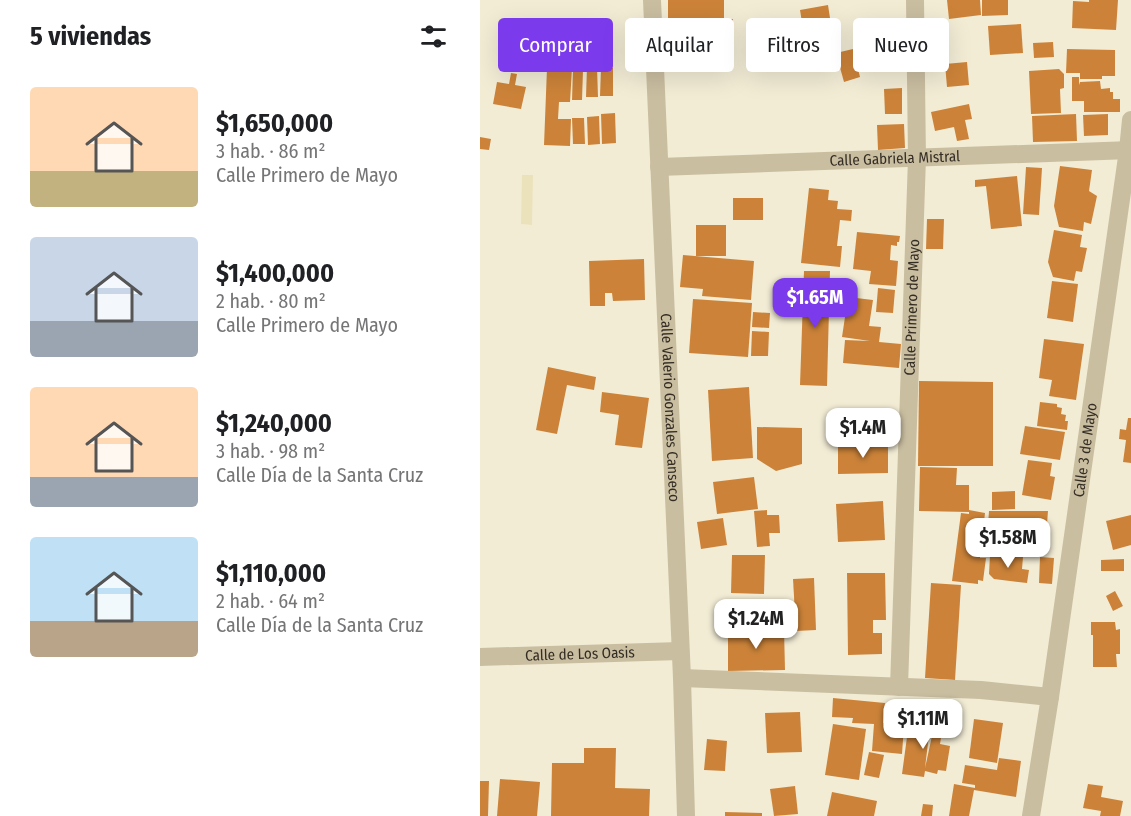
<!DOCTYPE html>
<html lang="es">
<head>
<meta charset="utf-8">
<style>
	:root { --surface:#fff; --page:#f6f6f6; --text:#202124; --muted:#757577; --accent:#7c3aed }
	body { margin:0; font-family:"Fira Sans Condensed",sans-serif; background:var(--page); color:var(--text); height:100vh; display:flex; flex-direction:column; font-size:22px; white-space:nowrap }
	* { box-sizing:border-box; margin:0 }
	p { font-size:20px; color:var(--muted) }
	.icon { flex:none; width:33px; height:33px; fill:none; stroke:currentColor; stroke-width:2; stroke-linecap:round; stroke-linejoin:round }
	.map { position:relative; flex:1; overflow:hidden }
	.details { display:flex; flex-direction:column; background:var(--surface); width:480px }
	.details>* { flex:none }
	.banner { position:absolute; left:18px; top:18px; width:543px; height:54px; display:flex; gap:12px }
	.price { position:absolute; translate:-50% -51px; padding:0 14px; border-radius:12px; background:#fff; color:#222; font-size:20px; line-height:39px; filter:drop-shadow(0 2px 3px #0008) }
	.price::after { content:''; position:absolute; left:50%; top:36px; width:18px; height:14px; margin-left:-9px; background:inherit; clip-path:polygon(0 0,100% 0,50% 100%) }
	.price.current { background:var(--accent); color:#fff }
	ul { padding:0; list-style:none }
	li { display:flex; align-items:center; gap:18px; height:150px; padding:0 30px }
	li span { display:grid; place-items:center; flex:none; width:168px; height:120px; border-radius:6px; color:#555 }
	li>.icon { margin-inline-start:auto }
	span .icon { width:72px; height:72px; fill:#fffc; stroke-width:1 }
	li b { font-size:26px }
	h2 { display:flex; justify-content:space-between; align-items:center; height:72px; padding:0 30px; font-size:26px }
	.tag { padding:0 21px; border-radius:6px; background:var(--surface); box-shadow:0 6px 24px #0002; font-size:21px; line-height:54px }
	.tag.current { background:var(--accent); color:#fff }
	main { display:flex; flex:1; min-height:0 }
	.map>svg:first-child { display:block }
</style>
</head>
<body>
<main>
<section class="details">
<h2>5 viviendas<svg class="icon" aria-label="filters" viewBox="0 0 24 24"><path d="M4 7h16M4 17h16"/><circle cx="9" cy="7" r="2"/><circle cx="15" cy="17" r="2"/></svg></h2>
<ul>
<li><span style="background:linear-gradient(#ffd9b3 70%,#c2b280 0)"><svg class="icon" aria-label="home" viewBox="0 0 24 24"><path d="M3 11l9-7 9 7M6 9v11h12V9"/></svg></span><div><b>$1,650,000</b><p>3 hab. · 86 m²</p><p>Calle Primero de Mayo</p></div></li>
<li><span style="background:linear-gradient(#c9d6e8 70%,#9aa5b1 0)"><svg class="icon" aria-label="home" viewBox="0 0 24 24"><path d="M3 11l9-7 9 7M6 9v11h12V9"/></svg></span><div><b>$1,400,000</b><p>2 hab. · 80 m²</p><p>Calle Primero de Mayo</p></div></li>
<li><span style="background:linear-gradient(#ffd9b3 75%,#9aa5b1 0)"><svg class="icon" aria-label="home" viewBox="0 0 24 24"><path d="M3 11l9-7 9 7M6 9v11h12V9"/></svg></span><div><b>$1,240,000</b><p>3 hab. · 98 m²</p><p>Calle Día de la Santa Cruz</p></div></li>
<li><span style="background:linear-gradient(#bfe0f5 70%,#b9a48a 0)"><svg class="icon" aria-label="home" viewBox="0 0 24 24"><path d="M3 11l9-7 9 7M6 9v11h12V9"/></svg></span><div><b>$1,110,000</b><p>2 hab. · 64 m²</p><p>Calle Día de la Santa Cruz</p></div></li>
</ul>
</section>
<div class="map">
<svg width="651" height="816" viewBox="0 0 651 816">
	<rect width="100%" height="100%" fill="#f2ecd5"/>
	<polygon fill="#ebe2bb" points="42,175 53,175 52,225 41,224"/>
	<g fill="#cc8339">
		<polygon points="188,0 244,0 244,19 253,19 252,70 188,70"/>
		<polygon points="467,0 500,0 501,15 469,19"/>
		<polygon points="502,0 528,0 528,15 502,16"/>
		<polygon points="609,0 638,0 636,30 592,28 593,1 609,2"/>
		<polygon points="348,5 350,18 336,21 338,33 324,35 320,10"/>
		<polygon points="541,24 543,53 510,55 508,26"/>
		<polygon points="573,42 574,57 554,58 553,43"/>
		<polygon points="373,49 380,77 364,82 356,53"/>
		<polygon points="587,49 635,50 635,76 622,76 622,79 600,79 600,73 586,73"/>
		<polygon points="487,62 489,85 467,87 465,64"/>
		<polygon points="107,67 117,67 118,97 106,97"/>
		<polygon points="67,68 92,68 90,102 79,102 78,119 91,119 90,146 64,145"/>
		<polygon points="121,68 133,68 133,96 120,96"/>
		<polygon points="93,69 103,70 102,100 92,100"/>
		<polygon points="579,69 584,74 584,88 580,89 581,113 551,114 549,71"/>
		<polygon points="31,73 37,74 35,85 46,87 41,109 13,104 17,82 29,84"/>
		<polygon points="592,77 599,77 599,85 600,82 620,81 621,89 630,88 630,92 633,92 633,99 640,99 640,112 604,112 604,101 592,101"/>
		<polygon points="422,88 422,114 405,114 404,89"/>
		<polygon points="489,104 492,119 485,120 489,139 477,141 474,127 455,131 451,112"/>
		<polygon points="135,113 136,143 122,144 121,114"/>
		<polygon points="596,114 597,141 553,142 552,116"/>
		<polygon points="628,114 628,135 604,136 603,115"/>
		<polygon points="119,116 120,144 108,145 107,117"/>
		<polygon points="92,118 104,118 105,144 93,144"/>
		<polygon points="424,124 425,148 398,150 397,125"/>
		<polygon points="0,137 11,139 9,150 0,149"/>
		<polygon points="580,166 612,170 609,191 617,196 611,224 604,222 603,231 579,227 574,206"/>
		<polygon points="546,167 562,168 559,215 543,214"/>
		<polygon points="537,176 542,226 511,229 506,186 495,187 495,180"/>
		<polygon points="329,188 349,190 348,200 358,201 357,209 372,210 371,221 360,220 357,246 362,246 360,267 321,263"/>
		<rect x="253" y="198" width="30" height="22"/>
		<polygon points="447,219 464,219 463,249 446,249"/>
		<rect x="216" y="225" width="30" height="31"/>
		<polygon points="574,230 602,235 600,247 607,248 602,272 596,271 594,281 573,277 568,262"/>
		<polygon points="377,232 420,236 419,242 417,242 417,246 411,245 410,260 418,261 416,286 389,284 391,271 373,269"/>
		<polygon points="203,255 274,261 271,300 222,296 223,289 200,287"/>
		<polygon points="164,259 165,300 133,301 132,293 125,293 125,306 110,306 109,261"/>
		<polygon points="324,271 350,271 347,386 320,385"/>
		<polygon points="572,281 598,284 593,322 567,318"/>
		<polygon points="398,288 415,290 413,313 396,312"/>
		<polygon points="368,297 393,300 389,326 401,327 399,342 421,344 419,368 363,363 365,340 390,341 362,337"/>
		<polygon points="213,299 272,303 268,357 209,353"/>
		<polygon points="273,312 290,313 289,328 272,327"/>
		<polygon points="272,331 289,332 288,356 271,356"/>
		<polygon points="564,339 604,344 596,400 569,396 572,380 559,378"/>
		<polygon points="68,367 116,377 114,390 87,385 77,434 56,430"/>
		<polygon points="439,381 513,382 513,466 438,466"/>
		<polygon points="269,387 273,458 232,461 228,390"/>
		<polygon points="122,392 169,398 162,448 135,445 139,415 120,412"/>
		<polygon points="560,402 577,404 577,407 582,408 581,414 586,415 585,421 588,421 587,430 557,426"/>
		<polygon points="648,418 651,418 651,463 643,462 646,440 639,439 640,429 646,430"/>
		<polygon points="545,426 585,432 580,460 540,454"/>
		<polygon points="277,427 322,428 322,464 296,471 277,459"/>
		<polygon points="358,445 408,445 408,473 358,474"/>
		<polygon points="548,460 572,463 570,476 575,477 571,500 542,495"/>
		<polygon points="440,467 477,468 476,485 489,485 489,510 505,513 500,558 506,558 503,581 498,580 498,584 472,581 481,513 489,514 489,512 439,511"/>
		<polygon points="274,477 278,509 237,514 233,482"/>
		<polygon points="535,491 535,509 512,510 512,492"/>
		<polygon points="403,501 405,540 358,542 356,504"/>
		<polygon points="287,510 287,515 299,515 300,533 289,533 290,546 277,547 274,511"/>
		<polygon points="509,511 568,511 567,524 522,521 520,541 507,540"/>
		<polygon points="651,515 651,545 633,550 626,521"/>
		<polygon points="243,518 247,545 221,549 217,522"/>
		<polygon points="252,555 285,555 284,594 251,593"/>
		<polygon points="510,555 543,557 542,569 549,570 547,583 514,579 509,574"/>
		<polygon points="560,557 574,558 572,584 559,583"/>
		<polygon points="644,559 644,571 621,571 621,560"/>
		<polygon points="367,573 405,573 406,620 393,620 393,633 402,633 402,654 368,655"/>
		<polygon points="334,578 336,630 316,631 313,579"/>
		<polygon points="451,583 481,585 475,680 445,678"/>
		<polygon points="635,591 643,606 633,611 626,596"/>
		<polygon points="611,622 635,622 636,630 640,629 640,654 636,654 637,667 613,667 613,635 611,635"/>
		<polygon points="304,629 305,670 248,671 248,630"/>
		<polygon points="353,698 405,703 403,723 424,725 422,754 392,751 394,724 372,723 373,718 352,717"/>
		<polygon points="320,712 322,752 287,753 285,713"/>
		<polygon points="430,715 451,718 445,768 452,736 461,738 460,744 470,746 466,771 458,770 457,774 445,771 444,777 422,774"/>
		<polygon points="494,719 523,723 517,763 489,758"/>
		<polygon points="353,724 386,729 379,780 345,775"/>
		<polygon points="227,739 247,741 245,771 224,770"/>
		<polygon points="104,748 136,748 135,788 170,789 169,816 71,816 72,763 104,763"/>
		<polygon points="389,752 404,755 399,778 384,775"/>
		<polygon points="519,758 541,761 536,797 494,790 489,816 469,816 474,784 495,788 495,785 482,783 485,765 517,770"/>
		<polygon points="20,779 60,782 57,816 17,816"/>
		<polygon points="0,781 9,781 8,816 0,816"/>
		<polygon points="608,784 623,786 621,797 643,801 640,816 620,816 621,811 603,808"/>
		<polygon points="315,786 318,814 294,816 290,789"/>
		<polygon points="352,792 397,801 394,816 347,816"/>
		<polygon points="443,804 453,805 452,816 441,816"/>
		<polygon points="245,812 282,813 282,816 245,816"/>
	</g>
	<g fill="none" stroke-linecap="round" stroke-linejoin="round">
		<g stroke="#cabea1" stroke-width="18">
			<path id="s1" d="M 172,0 L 202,678 L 206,816"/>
			<path id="s2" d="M 179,167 L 651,150"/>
			<path id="s3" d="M 0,657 L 200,651"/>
			<polyline points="202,678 501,690 570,697"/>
			<path id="s4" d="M 419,687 L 437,158 L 435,0"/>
			<path id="s5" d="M 551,816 L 570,697 L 648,150 L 651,120"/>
		</g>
	</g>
	<g text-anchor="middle" stroke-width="4.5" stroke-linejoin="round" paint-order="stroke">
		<g font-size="15" fill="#342d24" stroke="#faf5e1">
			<text dy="5" stroke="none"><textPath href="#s2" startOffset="236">Calle Gabriela Mistral</textPath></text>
			<text dy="5" stroke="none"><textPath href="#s4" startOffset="380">Calle Primero de Mayo</textPath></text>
			<text dy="5" stroke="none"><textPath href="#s1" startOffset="408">Calle Valerio Gonzales Canseco</textPath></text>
			<text dy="5" stroke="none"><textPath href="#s5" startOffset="370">Calle 3 de Mayo</textPath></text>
			<text dy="5" stroke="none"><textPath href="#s3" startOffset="100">Calle de Los Oasis</textPath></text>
		</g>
	</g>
</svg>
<b class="price current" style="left:335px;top:329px">$1.65M</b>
<b class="price" style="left:383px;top:459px">$1.4M</b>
<b class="price" style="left:528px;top:569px">$1.58M</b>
<b class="price" style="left:276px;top:650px">$1.24M</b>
<b class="price" style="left:443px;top:750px">$1.11M</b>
<div class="banner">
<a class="tag current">Comprar</a>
<a class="tag">Alquilar</a>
<a class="tag">Filtros</a>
<a class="tag">Nuevo</a>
</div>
</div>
</main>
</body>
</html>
